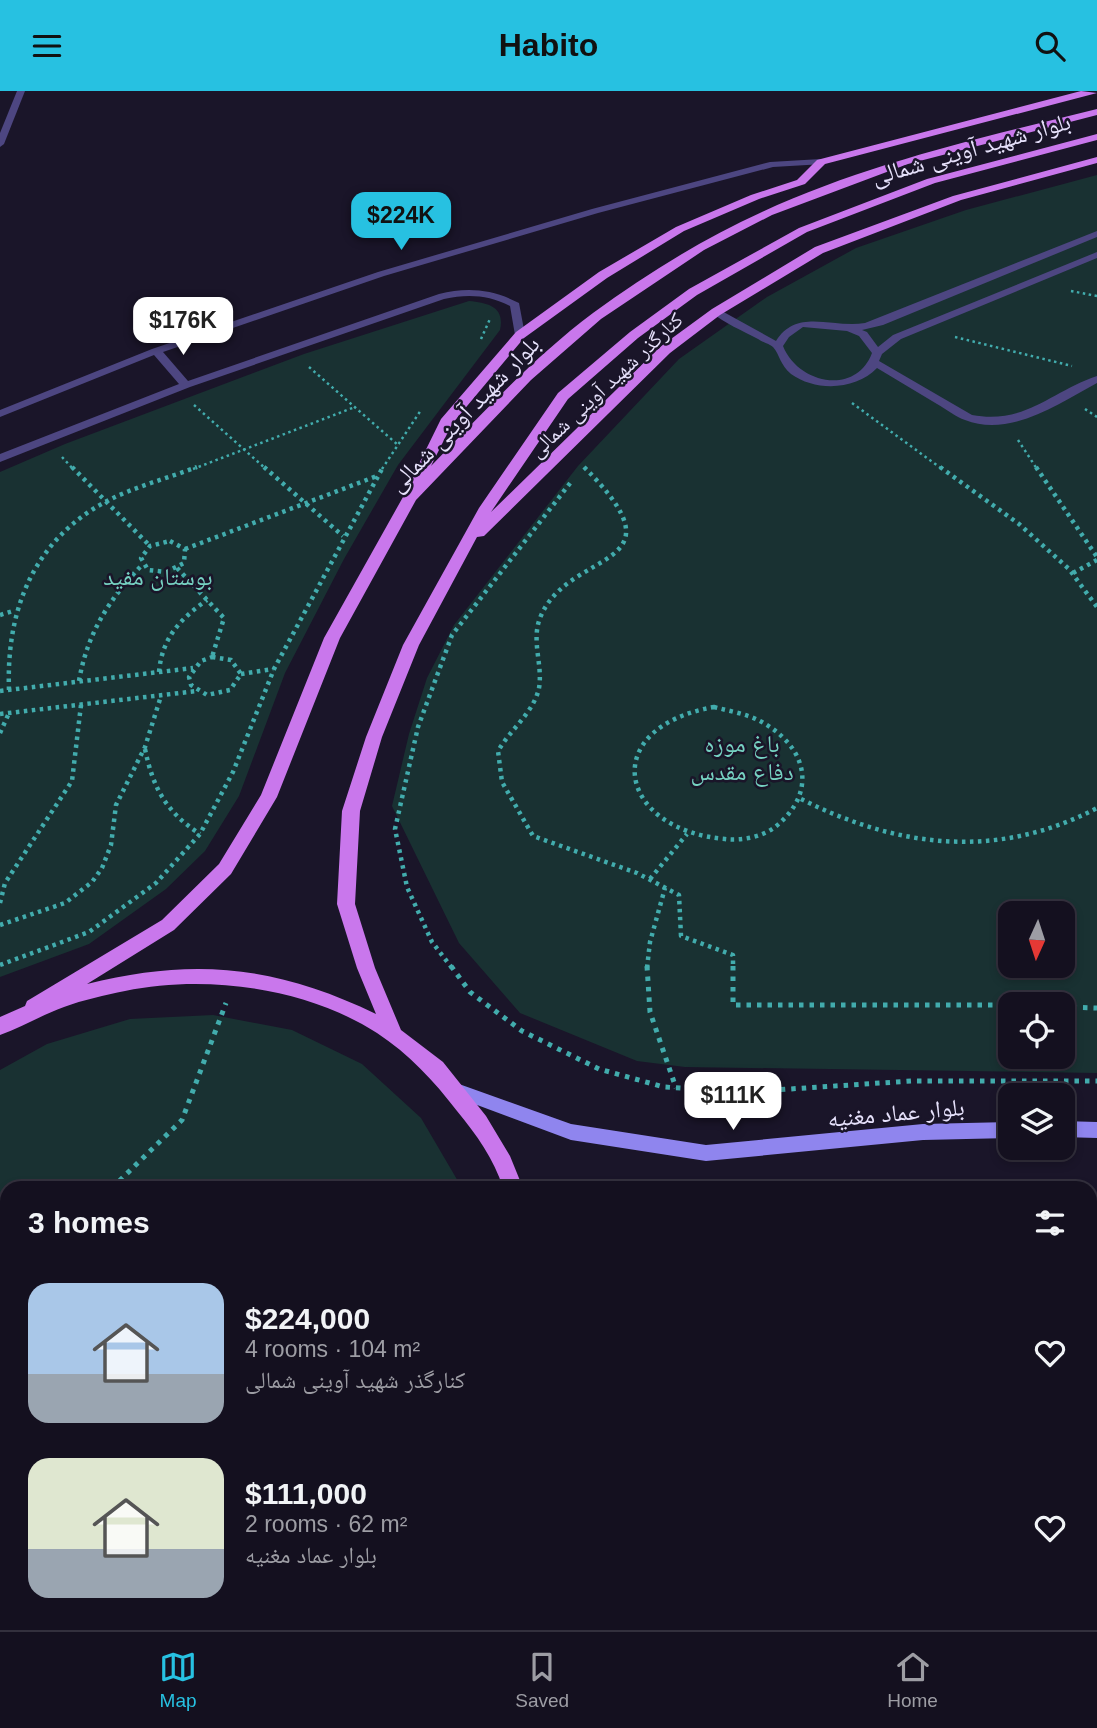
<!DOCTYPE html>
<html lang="en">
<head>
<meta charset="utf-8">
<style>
	:root { --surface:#14101f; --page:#211e2c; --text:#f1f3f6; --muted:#9d9da4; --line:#33303d; --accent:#27c1e1 }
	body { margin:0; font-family:Helvetica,"Noto Naskh Arabic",sans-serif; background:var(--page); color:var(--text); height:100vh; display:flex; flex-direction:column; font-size:26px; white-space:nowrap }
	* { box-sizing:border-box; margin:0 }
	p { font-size:23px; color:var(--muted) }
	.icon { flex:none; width:38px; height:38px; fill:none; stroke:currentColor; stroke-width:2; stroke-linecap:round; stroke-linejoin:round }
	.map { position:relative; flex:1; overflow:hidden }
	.sheet { position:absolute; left:0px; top:1090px; width:1097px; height:450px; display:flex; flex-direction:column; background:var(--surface); border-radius:21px 21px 0 0; box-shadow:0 4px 10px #0003,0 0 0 2px var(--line) }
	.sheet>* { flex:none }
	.needle { width:46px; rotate:183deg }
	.buttons { position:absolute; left:998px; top:810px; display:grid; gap:14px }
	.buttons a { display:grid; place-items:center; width:77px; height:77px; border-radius:14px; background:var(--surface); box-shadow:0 4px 10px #0003,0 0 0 2px var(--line); font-size:35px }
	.price { position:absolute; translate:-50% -60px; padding:0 16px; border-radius:14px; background:#fff; color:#222; font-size:23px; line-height:46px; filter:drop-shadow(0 2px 4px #0008) }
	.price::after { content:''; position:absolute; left:50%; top:42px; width:21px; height:16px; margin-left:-10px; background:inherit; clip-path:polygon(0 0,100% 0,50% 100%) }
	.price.on { background:var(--accent); color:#111 }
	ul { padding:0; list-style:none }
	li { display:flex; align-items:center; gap:21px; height:175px; padding:0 28px }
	li span { display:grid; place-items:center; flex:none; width:196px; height:140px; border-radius:21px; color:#555 }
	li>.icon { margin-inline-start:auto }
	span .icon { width:84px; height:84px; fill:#fffc; stroke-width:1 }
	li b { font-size:30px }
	h2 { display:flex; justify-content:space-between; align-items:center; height:84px; padding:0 28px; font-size:30px }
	header { display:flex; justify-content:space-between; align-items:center; height:91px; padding:0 28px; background:var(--accent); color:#111; font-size:32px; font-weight:600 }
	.tabs { display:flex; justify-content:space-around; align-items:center; height:98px; border-top:2px solid var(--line); background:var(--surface); font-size:19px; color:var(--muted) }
	.tabs a { display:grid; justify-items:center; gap:4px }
	.tabs .on { color:var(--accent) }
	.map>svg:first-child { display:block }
</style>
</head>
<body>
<header><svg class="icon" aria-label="menu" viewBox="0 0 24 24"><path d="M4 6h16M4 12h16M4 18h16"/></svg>Habito<svg class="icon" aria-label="search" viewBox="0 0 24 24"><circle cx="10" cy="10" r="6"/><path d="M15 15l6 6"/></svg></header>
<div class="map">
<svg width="1097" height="1539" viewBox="0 0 1097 1539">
	<rect width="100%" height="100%" fill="#1a1529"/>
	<g fill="#193132" fill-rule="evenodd">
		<path d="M 1097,84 L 1097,982 L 685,976 L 637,970 L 520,922 L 459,852 L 392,715 L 409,643 L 427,587 L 454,534 L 578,375 L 679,268 L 767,206 L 856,157 L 966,119 ZM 1010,822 L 1062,822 L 1062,875 L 1010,875 ZM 1010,914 L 1062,914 L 1062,966 L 1010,966 Z"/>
		<path d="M 469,210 C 489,212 505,216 500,239 L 398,374 L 344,468 L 285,582 L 239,705 L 205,760 L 166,798 L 89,853 L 0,886 L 0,381 L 65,353 L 304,263 Z"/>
		<polygon points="213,924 292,939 362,973 421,1027 462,1097 7,1097 7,1533 339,1533 333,1539 0,1539 0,979 47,953 130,928"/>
		<polygon points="1097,1490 1097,1539 977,1539 992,1533 1090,1533 1090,1493"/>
	</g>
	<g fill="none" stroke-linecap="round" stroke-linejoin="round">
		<g stroke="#42acad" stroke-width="2.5" stroke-dasharray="2.5 3.5" stroke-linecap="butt">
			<polyline points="1071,200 1097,205"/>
			<polyline points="955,246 1072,275"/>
			<polyline points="481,248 490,228"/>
			<polyline points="309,276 398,354"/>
			<polyline points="852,312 942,378"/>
			<polyline points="194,314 266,378"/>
			<polyline points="1085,318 1097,326"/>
			<polyline points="1018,349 1037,378"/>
			<polyline points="62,366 73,378"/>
			<polyline points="193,378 355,316"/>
			<polyline points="382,378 421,319"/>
		</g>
		<g stroke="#42acad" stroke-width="4.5" stroke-dasharray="3.5 4.5" stroke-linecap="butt">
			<polyline points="72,376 150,455"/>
			<polyline points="264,376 343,445"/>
			<path d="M 584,376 C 689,481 568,456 540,527 C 531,550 543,574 539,597 C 534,621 510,639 498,660 L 502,691 L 533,745 L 637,782 L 679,804 L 681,845 L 733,864 L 733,877"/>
			<polyline points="940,376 1019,433 1069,478 1097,516"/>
			<polyline points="1036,376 1097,466"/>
			<polygon points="170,450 185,458 184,472 166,481 148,479 141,467 150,455"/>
			<polyline points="185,458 377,385"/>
			<polyline points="177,477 224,527 212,566"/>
			<polyline points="1073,482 1097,469"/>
			<polyline points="0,524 13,520"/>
			<polygon points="212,566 231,569 241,583 230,599 207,604 191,594 189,586 201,570"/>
			<path d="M 159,581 C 162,547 180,528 207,509"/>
			<polyline points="241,583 273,578"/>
			<path d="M 79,590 C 87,543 109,508 142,474"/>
			<path d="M 9,599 C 6,520 33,449 107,410 C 134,396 168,387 197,376"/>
			<polyline points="0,600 193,577"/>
			<path d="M 714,616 C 729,620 747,623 760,630 C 807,655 819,701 775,736 C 762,746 741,750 725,748 C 618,739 596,637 714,616 Z"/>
			<polyline points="0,623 197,600"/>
			<polyline points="0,642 9,622"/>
			<path d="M 145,658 C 153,697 166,721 200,743"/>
			<path d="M 801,708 C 898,757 998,769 1097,717"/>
			<polyline points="650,788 687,743"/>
			<polyline points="0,812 5,792 72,690 81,614"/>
			<polyline points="0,834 65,812 92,791 102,777 111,754 116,714 145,656 161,605"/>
			<polyline points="0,874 89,841 156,792 200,743 233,681 274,578 383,376"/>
			<polyline points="452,877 432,851 407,796 395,738 418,636 452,544 571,391"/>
			<polyline points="647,877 650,851 665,797"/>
		</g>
		<g stroke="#42acad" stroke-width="5" stroke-dasharray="4.5 6" stroke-linecap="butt">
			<polyline points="451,875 470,901 522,940 599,978 664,996 744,1001 911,990 1097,990"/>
			<polyline points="647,875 650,921 676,997"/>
			<polyline points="733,875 733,914 1010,914"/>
			<polyline points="1062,916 1097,917"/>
			<polyline points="112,1097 182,1029 226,912"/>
			<polyline points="0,1235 7,1224"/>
		</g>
		<g fill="#4d4681" fill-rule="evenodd">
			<path d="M 1097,140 L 1097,146 L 883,234 L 862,239 L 867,241 L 878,256 L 893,244 L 1097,161 L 1097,167 L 901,248 L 882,263 L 879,270 L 972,324 C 1025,334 1052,300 1097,285 L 1097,292 C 1060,312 1010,347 965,329 C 956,326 946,318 937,313 C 917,301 897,289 877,277 C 856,299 816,301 791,283 C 780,274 780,264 773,256 C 770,253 762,251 758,248 C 743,240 724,232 711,221 L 720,219 L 776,250 C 797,216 834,238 865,232 ZM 803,236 L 847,240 L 859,245 L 872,262 C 856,305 798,293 783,255 L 789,246 Z"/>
			<polygon points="1097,1460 1097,1480 1090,1482 1090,1463"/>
			<polygon points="933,1533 965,1533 962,1539 930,1539"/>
		</g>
		<polygon fill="#4d4681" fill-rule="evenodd" points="17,0 25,0 4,53 0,56 0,42"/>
		<g fill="#4d4681" fill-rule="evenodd">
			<path d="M 821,68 L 824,69 L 824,73 L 773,76 L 598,122 L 384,185 L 163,261 L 188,290 L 439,203 C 467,196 492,198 519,212 L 525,244 L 524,246 L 515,244 L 510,215 C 488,204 468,203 444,208 L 190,296 L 0,371 L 0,363 L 179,293 L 154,264 L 0,326 L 0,319 L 152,258 L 378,181 L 592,118 L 770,71 Z"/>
			<polygon points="1097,1275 1097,1293 1090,1295 1090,1277"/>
			<polygon points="565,1533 606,1533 604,1539 562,1539"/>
		</g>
		<g fill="#8f85ee" fill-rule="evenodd">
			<polygon points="459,993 571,1033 706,1054 923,1033 1010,1031 1010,1047 923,1049 706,1070 571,1049 453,1005 451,1000 453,995"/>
			<polygon points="1062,1030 1097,1031 1097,1047 1062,1046"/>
			<polygon points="1090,1107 1097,1107 1097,1142 1090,1139"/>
		</g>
		<g fill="#c977ec" fill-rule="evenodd">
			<path d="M 1081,0 L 1097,2 L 825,73 L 805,93 L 759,108 L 684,140 L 607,187 L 524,247 L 452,333 L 431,375 C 483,322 534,266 593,222 C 646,183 703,148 762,121 C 868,72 984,46 1097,18 L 1097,24 L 908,73 L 772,124 L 704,159 L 601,228 L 531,289 L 416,409 L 340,547 L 277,706 L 231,783 L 174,839 L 87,893 C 194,866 277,875 376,923 L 357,877 L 337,813 L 342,720 L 366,646 L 403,554 L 479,417 L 558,302 L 630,241 L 689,198 L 799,137 L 927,88 L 1097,43 L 1097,49 L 935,92 L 807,141 L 697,204 L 638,247 L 568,308 L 491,421 L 660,256 L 712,218 L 815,156 L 953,105 L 1097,66 L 1097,72 L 961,109 L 823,162 L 720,224 L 670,262 L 484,445 L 477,446 L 419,554 L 382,646 L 360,720 L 355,813 L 375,877 L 401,939 L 443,971 L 486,1025 L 510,1065 L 523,1097 L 503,1097 C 494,1068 476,1043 457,1020 C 434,990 409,963 377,942 C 307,897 207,883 125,900 C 105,904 83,909 64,916 C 42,924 22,936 0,944 L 0,926 L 25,915 L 27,910 L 162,829 L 219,773 L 261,704 L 324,547 L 403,406 L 413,395 L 410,391 L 441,328 L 516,241 L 599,181 L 676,136 L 751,104 L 797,89 L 817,69 Z"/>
			<polygon points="409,1533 437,1533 435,1539 407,1539"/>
		</g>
	</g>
	<g text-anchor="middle" stroke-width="5" stroke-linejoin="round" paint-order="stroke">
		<g font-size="21" fill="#e6e1fb" stroke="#1a1529">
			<text transform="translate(606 294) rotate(-43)" y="7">کنارگذر شهید آوینی شمالی</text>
		</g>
		<g font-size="24" fill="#e6e1fb" stroke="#1a1529">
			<text transform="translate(971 58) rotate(-16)" y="8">بلوار شهید آوینی شمالی</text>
			<text transform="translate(464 323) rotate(-46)" y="8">بلوار شهید آوینی شمالی</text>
			<text transform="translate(896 1022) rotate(-5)" y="8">بلوار عماد مغنیه</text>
		</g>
		<g font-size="24" fill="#76d2c2" stroke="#1a1529">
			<text x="158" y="494">بوستان مفید</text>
			<text x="742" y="661">باغ موزه<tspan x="742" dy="28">دفاع مقدس</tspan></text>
		</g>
	</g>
</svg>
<div class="buttons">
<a><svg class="needle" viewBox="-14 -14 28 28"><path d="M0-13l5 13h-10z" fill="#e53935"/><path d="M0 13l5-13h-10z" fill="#9d9da4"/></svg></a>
<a><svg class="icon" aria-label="locate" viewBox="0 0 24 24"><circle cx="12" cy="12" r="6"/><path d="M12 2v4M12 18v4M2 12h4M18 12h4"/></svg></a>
<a><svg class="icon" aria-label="layers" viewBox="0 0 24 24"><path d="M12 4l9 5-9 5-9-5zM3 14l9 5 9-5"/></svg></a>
</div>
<b class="price on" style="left:401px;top:161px">$224K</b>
<b class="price" style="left:183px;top:266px">$176K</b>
<b class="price" style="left:733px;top:1041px">$111K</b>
<section class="sheet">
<h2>3 homes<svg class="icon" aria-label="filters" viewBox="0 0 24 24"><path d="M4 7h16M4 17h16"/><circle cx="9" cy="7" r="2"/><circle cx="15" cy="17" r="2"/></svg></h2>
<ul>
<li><span style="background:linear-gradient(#a9c7e8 65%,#9aa5b1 0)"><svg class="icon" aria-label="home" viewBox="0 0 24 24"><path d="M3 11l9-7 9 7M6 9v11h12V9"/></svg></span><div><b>$224,000</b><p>4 rooms · 104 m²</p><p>کنارگذر شهید آوینی شمالی</p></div><svg class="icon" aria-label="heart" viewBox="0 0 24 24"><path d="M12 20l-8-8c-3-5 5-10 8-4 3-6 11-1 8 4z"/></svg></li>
<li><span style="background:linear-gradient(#dfe7d0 65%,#9aa5b1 0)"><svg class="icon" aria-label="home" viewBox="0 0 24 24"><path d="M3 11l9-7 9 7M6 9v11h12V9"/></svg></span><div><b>$111,000</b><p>2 rooms · 62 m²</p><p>بلوار عماد مغنیه</p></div><svg class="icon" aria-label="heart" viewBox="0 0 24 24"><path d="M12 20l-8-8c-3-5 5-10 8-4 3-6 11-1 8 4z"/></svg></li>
</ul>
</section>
</div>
<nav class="tabs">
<a class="on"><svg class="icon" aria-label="map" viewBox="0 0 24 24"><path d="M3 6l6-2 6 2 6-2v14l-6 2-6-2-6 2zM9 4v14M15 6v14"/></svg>Map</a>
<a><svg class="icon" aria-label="saved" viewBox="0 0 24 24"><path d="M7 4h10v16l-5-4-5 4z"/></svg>Saved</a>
<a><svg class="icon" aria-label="home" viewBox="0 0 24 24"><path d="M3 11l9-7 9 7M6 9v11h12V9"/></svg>Home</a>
</nav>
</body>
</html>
